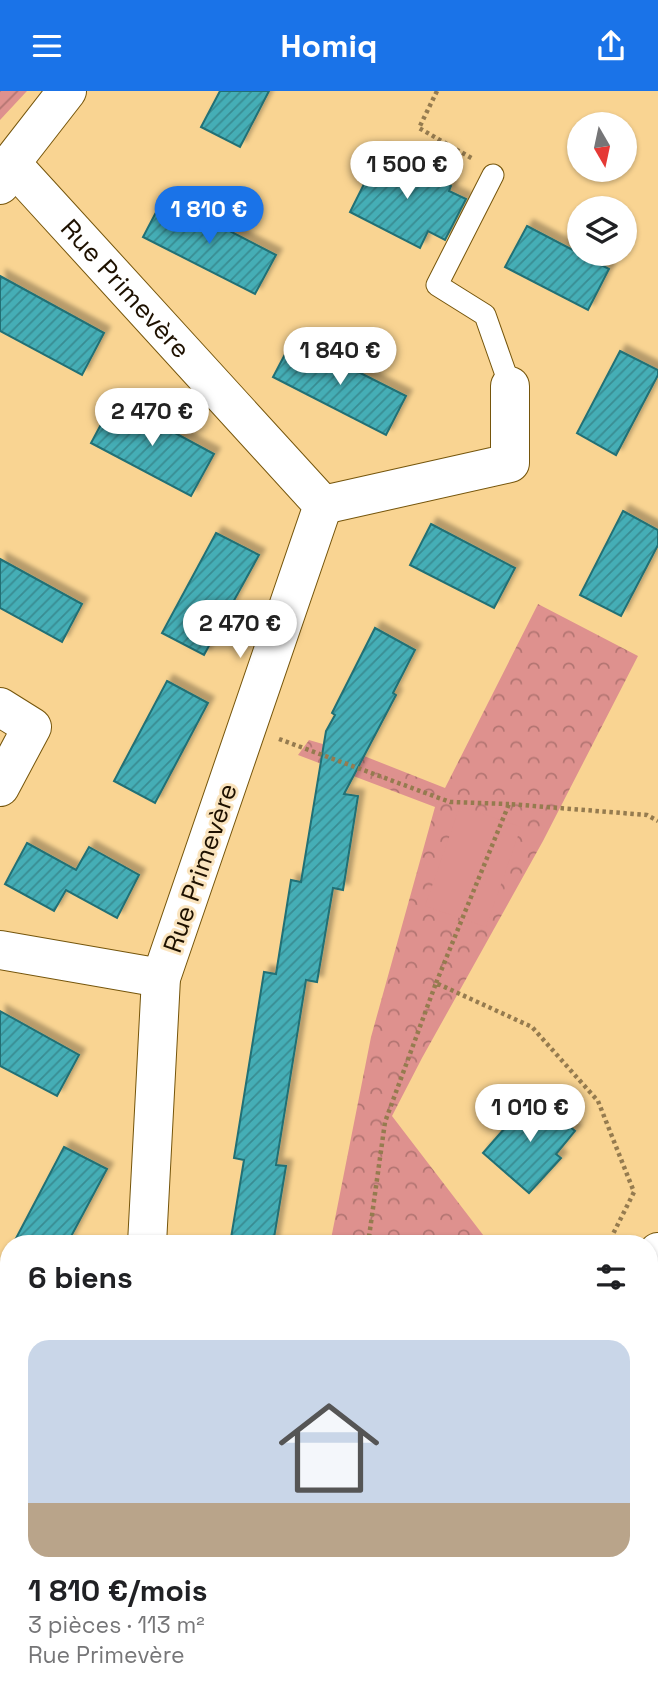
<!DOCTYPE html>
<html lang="fr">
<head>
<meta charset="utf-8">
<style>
	:root { --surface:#fff; --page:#f6f6f6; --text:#202124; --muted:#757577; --line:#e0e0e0; --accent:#1a73e8 }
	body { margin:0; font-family:"Space Grotesk",sans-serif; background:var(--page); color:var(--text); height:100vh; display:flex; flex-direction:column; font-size:26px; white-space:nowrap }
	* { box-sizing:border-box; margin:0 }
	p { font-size:23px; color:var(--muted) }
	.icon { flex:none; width:38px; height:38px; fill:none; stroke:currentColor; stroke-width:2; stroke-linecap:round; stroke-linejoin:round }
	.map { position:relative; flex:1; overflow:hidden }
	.panel { position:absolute; left:0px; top:1144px; width:658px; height:471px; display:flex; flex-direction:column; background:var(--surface); border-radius:28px 28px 0 0; box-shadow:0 2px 5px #0004 }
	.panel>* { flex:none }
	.needle { width:46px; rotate:171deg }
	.tools { position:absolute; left:567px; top:21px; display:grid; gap:14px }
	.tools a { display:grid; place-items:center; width:70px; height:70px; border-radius:50%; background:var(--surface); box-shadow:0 2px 5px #0004; font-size:35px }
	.price { position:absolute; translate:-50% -60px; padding:0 16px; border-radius:24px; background:#fff; color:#222; font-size:23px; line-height:46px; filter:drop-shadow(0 2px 4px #0008) }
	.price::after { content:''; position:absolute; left:50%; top:42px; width:21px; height:16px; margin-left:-10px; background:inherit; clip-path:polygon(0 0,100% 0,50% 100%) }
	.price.current { background:var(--accent); color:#fff }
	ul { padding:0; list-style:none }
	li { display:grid; align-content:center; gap:14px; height:371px; padding:0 28px }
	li+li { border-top:2px solid var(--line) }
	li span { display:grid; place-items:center; height:217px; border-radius:21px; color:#555 }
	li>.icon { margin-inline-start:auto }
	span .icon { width:126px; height:126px; fill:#fffc; stroke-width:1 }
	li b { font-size:30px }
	h2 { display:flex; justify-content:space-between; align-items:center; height:84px; padding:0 28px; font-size:30px }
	header { display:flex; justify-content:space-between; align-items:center; height:91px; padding:0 28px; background:var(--accent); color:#fff; font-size:32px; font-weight:800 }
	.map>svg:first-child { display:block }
</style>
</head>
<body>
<header><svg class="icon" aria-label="menu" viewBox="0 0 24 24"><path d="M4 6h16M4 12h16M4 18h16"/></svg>Homiq<svg class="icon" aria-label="share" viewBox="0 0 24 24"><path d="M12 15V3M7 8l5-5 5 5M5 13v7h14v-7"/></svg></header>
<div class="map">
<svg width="658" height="1614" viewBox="0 0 658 1614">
	<defs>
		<pattern id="park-crowns" width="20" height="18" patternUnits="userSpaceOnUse" patternTransform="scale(1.75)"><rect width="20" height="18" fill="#de918e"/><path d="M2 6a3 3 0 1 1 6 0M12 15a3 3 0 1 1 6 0" fill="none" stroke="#b37572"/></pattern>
		<pattern id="garden-furrows" width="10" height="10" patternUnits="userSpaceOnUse" patternTransform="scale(1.75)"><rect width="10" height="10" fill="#de918e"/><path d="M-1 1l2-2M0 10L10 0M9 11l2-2" fill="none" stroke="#b37572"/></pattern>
		<pattern id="building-hatch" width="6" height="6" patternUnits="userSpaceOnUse" patternTransform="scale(1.75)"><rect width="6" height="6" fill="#45aeb6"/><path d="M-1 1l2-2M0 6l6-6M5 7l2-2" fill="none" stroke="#398c92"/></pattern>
		<filter id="shadow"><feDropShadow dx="6" dy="-6" stdDeviation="2" flood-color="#0004"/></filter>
	</defs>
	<rect width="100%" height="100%" fill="#f9d492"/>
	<g fill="url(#park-crowns)">
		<polygon points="538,513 638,565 543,750 422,967 392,1025 490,1153 330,1153 371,946 435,716 298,664 309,649 364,665 445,697"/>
		<polygon points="192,1607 254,1607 248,1614 199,1614"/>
	</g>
	<polygon fill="url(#garden-furrows)" points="0,0 27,0 0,29"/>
	<polygon fill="#de918e" points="460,715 521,736 486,836 425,815"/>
	<g fill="url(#building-hatch)" stroke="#217075" stroke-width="2" filter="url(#shadow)">
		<polygon points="220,0 269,0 240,56 201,36"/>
		<polygon points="381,59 451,95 449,100 466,108 445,149 428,140 420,157 350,121"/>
		<polygon points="164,106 276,164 255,203 143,146"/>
		<polygon points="527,135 609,178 588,219 505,176"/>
		<polygon points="0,185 104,242 82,284 0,240"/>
		<polygon points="293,248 406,305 386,344 273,286"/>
		<polygon points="620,260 658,279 658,284 616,364 577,342"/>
		<polygon points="114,309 214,363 191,405 91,352"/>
		<polygon points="623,420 658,439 658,454 621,525 580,504"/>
		<polygon points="431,433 515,477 494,517 410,474"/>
		<polygon points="216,442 259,464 204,564 162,542"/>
		<polygon points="0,468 82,513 62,551 0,517"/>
		<polygon points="375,537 415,559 393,602 396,604 344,703 358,705 343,799 333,797 317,891 306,889 276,1074 286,1075 273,1153 230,1153 244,1069 234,1067 264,881 276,883 291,789 301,791 326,640 335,624 332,622"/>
		<polygon points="167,590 208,612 155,712 114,690"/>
		<polygon points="27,752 76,779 89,756 139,784 117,827 66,799 54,820 5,793"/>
		<polygon points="0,920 79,964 57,1005 0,975"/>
		<polygon points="533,1005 575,1040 556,1063 561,1067 529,1102 483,1062"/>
		<polygon points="64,1056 107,1078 67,1153 13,1153"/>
	</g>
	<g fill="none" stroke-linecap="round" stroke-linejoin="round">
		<defs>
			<polyline id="lane" points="493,84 437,194 485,224 510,295"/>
			<g id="street">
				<path id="s1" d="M 11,72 L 323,414 L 161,887 L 147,1153"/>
				<polyline points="323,414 510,372 510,295"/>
				<polyline points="0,616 32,636 0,696"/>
				<polyline points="0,859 161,887"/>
				<polyline points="649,1171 658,1161"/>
				<polyline points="120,1614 120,1606"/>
			</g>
			<polyline id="secondary" points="0,94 11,72 67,0"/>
		</defs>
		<use href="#lane" stroke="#75550b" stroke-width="23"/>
		<use href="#street" stroke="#75550b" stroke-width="40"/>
		<use href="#secondary" stroke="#75550b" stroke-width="40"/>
		<g stroke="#957b4f" stroke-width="4.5" stroke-dasharray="3.5 3.5" stroke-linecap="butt">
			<polyline points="437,0 419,37 473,68"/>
			<polyline points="279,648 450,711 509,713"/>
			<polyline points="436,892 509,713 647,724 658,730"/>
			<polyline points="368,1153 385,1031 436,892 532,936 598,1010 634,1101 608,1153"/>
			<polyline points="0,1575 9,1580"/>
			<polyline points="44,1606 49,1614"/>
			<polyline points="228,1614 234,1606"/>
		</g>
		<use href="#lane" stroke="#fff" stroke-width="21"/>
		<use href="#street" stroke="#fff" stroke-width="38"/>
		<use href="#secondary" stroke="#fff" stroke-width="38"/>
	</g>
	<g text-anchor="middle" stroke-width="6" stroke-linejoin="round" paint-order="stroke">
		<g font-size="26" fill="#1e1100" stroke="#fae4be">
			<text dy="9" stroke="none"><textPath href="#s1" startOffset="170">Rue Primevère</textPath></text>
			<text transform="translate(200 777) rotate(-71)" y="9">Rue Primevère</text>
		</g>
	</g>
</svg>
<div class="tools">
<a><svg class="needle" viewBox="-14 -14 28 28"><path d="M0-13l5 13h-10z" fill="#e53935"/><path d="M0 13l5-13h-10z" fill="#757577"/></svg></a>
<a><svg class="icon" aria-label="layers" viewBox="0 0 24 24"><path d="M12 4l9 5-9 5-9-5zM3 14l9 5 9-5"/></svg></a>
</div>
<b class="price" style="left:407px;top:110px">1 500 €</b>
<b class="price current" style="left:209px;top:155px">1 810 €</b>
<b class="price" style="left:340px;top:296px">1 840 €</b>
<b class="price" style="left:152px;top:357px">2 470 €</b>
<b class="price" style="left:240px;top:569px">2 470 €</b>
<b class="price" style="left:530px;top:1053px">1 010 €</b>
<section class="panel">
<h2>6 biens<svg class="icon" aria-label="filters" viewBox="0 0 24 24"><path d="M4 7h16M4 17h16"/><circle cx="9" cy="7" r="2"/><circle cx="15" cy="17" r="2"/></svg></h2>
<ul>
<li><span style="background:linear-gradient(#c9d6e8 75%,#b9a48a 0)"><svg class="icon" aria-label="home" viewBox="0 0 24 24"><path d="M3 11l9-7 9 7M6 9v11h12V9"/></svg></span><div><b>1 810 €/mois</b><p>3 pièces · 113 m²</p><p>Rue Primevère</p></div></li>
</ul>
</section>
</div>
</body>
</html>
